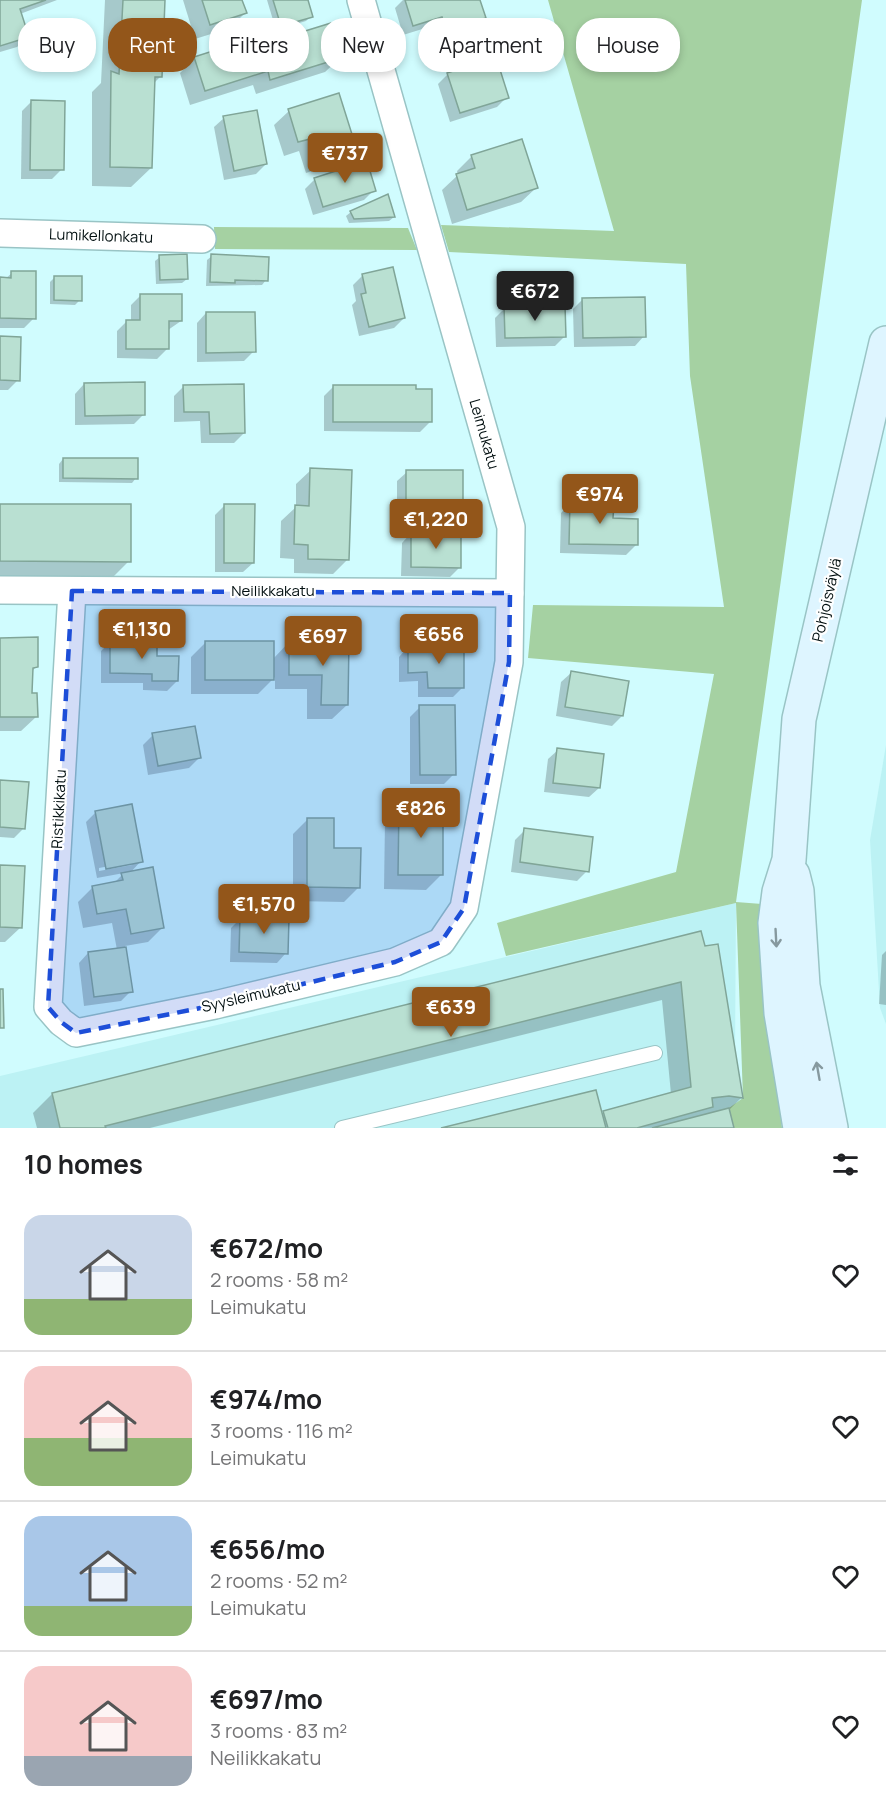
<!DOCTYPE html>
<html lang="en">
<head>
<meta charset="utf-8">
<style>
	:root { --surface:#fff; --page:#f2f2f2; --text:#202124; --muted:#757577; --line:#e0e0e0; --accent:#93561a }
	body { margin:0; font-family:Manrope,sans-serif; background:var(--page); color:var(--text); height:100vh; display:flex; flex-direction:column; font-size:22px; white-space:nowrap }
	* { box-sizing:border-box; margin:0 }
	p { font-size:20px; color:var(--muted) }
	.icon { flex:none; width:33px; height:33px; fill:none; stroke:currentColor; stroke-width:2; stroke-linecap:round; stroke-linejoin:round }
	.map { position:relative; height:1128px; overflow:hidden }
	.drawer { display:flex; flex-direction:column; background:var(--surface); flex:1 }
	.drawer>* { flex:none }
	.hud { position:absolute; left:18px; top:18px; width:850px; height:54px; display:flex; gap:12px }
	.price { position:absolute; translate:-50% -51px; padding:0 14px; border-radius:6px; background:var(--accent); color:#fff; font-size:20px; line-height:39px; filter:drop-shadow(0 2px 3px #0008) }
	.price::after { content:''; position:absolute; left:50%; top:36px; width:18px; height:14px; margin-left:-9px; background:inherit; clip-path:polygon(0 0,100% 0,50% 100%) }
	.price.active { background:#222; color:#fff }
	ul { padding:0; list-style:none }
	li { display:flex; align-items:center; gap:18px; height:150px; padding:0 24px }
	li+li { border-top:2px solid var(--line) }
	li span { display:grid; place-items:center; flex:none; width:168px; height:120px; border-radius:18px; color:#555 }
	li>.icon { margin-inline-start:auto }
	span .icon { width:72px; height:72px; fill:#fffc; stroke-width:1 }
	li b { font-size:26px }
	h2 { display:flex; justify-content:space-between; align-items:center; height:72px; padding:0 24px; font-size:26px }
	.chip { padding:0 21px; border-radius:24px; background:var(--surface); box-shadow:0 3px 9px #0003; font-size:21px; line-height:54px }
	.chip.active { background:var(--accent); color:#fff }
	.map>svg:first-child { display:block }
</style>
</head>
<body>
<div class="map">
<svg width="886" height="1128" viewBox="0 0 886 1128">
	<rect width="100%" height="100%" fill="#d0fcfe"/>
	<g fill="#bcf2f4">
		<polygon points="886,745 886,1024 880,1008 870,840"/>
		<polygon points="736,903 735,1057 749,1128 0,1128 0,1076"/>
	</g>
	<g fill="#a5d1a2">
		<polygon points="548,0 862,0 736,902 762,904 763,984 782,1128 734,1128 729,1108 743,1098 736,903 506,956 497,923 676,872 714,674 528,658 533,605 724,607 690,376 686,264 449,252 441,225 614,231"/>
		<polygon points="214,227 408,228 417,250 215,249"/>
	</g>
	<g fill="#0003" fill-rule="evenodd">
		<polygon points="0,0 57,0 20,14 27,37 17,47 0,52"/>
		<polygon points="105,0 164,0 161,76 153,84 151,168 131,187 92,186 92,92 101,83"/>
		<polygon points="183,0 241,0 245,13 230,28 195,39"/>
		<polygon points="267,0 306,0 311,16 306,21 276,30"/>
		<polygon points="403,0 479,0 484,17 474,27 436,38 432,26 403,35 395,8"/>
		<polygon points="262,46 340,58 325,72 256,94 253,85 190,105 180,73 195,58"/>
		<polygon points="448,74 507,97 497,107 450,122 438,84"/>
		<polygon points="31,102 62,169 52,179 21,179 22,111"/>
		<polygon points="289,111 355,147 340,162 306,173 299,151 284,156 274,125"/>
		<polygon points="224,118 266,164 256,174 224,180 214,127"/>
		<polygon points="472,156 536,188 521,202 452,224 442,190 458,175 457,171"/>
		<polygon points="315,179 374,190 364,200 313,215 305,189"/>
		<polygon points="351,212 394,217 389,221 349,223 346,216"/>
		<polygon points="212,256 266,280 262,285 206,286 207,260"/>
		<polygon points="160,257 187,279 182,283 156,284 155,261"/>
		<polygon points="12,273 34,318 24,328 0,328 0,279 5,279"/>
		<polygon points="363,275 404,318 394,328 359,336 352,305 356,301 353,285"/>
		<polygon points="55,277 80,300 75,305 50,304 50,282"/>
		<polygon points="141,295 181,321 168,330 167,349 157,359 117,358 117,331 127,321 131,321 131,305"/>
		<polygon points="583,299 644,336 635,346 574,347 573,309"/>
		<polygon points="505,308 565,336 555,346 496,347 495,318"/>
		<polygon points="206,313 254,351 244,361 197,362 197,323"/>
		<polygon points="0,338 18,380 8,390 0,390"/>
		<polygon points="84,384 144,414 134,424 75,425 75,394"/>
		<polygon points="184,386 244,433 234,443 201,443 200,421 174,422 174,396"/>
		<polygon points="334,386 430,422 420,432 324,431 324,396"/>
		<polygon points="63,459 136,478 132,483 59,482 59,464"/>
		<polygon points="311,470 348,559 333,574 294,573 294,559 280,558 281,521 296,507 296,484"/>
		<polygon points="407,472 462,507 452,516 397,516 397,481"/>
		<polygon points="571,503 612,520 636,545 626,555 560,553 561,513"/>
		<polygon points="0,505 129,561 110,580 0,580"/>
		<polygon points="225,505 253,563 243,572 215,572 215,515"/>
		<polygon points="411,533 460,567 450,577 401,576 402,543"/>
		<polygon points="0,639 36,667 31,672 31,694 36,717 21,731 0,731"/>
		<polygon points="111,641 156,657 177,681 167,691 143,690 143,683 101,683 101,651"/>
		<polygon points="290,641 348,642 347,705 332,719 307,719 307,689 275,689 275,677 258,694 191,694 191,657 206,642 273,659"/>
		<polygon points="408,647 463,687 453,697 418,697 418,681 399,682 399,657"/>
		<polygon points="571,673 622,716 612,726 556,716 561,682"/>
		<polygon points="420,707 454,774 444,784 410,784 410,717"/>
		<polygon points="153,735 199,758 189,768 148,775 143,745"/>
		<polygon points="558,750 599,788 589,797 544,792 548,759"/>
		<polygon points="0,781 24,828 14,838 0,837"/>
		<polygon points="399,805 441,875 426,890 384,889 385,819"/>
		<path d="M 96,812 L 141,861 L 130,873 L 163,927 L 148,942 L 125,946 L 131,991 L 121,1001 L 84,1006 L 79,963 L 88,953 L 117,950 L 112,923 L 83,928 L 78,902 L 93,887 L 113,884 L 124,873 L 97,878 L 86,822 ZM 132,862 L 132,865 L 99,871 L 99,868 Z"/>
		<polygon points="308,819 359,887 344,902 293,901 293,834"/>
		<polygon points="525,830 587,871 577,881 511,872 515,840"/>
		<polygon points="0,866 20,928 5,942 0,942"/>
		<polygon points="241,918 286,953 277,963 230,962 231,928"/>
		<polygon points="700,933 741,1098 728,1111 733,1128 447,1128 601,1115 671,1094 662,1000 150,1128 37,1128 33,1113 52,1094"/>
		<polygon points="886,951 886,1005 879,1004 882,955"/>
	</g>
	<g fill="#b9e0d2" stroke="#80a598" stroke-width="1.5">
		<polygon points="0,0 46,0 20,9 29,37 0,46"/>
		<polygon points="123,0 165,0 162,77 155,77 152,168 110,167 111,71 119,74"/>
		<polygon points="202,0 242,0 247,13 210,25"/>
		<polygon points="273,0 308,0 313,17 281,26"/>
		<polygon points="405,0 480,0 486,18 446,30 442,17 413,26"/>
		<polygon points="331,23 341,58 270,80 268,71 205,91 194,57 260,36 263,44"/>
		<polygon points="496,57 509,98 460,113 447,73"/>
		<polygon points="339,93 356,147 321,159 314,138 298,142 288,109"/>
		<polygon points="31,100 65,101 64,170 30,170"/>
		<polygon points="257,110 267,164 234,171 223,116"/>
		<polygon points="522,139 538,188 467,210 456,174 475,168 471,155"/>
		<polygon points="367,161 376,191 323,207 314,178"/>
		<polygon points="388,194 395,217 354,219 350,211"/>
		<polygon points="187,254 188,279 160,280 159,255"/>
		<polygon points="211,254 269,257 268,281 235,280 235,283 210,282"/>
		<polygon points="393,267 405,318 369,327 361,294 366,293 362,274"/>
		<polygon points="11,271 36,271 36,319 0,318 0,277 11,278"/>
		<polygon points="54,276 82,276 82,301 54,300"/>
		<polygon points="140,294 182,294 182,321 169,321 169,349 126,349 126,320 140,320"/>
		<polygon points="645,297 646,337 583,338 582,298"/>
		<polygon points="565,305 566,337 505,338 504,306"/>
		<polygon points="206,312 255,312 256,352 206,353"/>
		<polygon points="0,336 21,337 20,381 0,380"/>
		<polygon points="145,382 145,415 85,416 84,383"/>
		<polygon points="244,384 245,433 210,434 209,412 184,412 183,385"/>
		<polygon points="333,385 416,385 416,389 432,389 432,422 333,422"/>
		<polygon points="63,458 138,458 138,479 63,478"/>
		<polygon points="310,468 352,470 349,560 308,559 308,545 294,544 295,505 309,506"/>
		<rect x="406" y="470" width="57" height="37"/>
		<polygon points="570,501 614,503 613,518 638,519 638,545 569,544"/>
		<polygon points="0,504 131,504 131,562 0,561"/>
		<polygon points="224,504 255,504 254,563 224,563"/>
		<polygon points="411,531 461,532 461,568 411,567"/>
		<polygon points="38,637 38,667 33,668 32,693 37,693 38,717 0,717 0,638"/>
		<polygon points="110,639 157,640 157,656 179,656 178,681 152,681 152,674 110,673"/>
		<polygon points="289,640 349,641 348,705 321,705 322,675 289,675"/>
		<rect x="205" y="641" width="69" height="39"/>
		<polygon points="408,645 464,645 464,688 428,688 427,672 408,673"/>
		<polygon points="571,671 629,681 623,716 565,707"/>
		<polygon points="419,705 455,705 456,775 420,775"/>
		<polygon points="195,726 201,758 158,766 152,733"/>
		<polygon points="557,748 604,754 600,788 553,783"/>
		<polygon points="0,780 29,782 25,829 0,827"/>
		<polygon points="399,803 443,804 443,875 398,875"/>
		<polygon points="132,804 143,862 106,869 95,811"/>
		<polygon points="307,818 334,818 334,848 361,848 360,888 307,887"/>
		<polygon points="524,828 593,837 589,872 520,862"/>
		<polygon points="0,865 25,866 22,928 0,927"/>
		<polygon points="153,867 164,928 131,934 126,909 97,914 92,886 123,880 121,873"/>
		<polygon points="240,917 289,918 288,954 239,952"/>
		<polygon points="701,931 705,946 718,944 743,1098 729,1096 712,1098 713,1107 637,1128 608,1128 603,1111 691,1087 681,982 105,1126 106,1128 60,1128 52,1093"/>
		<polygon points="126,947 133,992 94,997 88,952"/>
		<polygon points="0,989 3,989 4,1028 0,1028"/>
		<polygon points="596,1090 606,1128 441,1128"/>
		<polygon points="729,1108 734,1128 652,1128"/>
	</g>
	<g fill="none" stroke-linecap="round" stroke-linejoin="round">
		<defs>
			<polyline id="lane" points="342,1128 655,1053"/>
			<g id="street">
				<polyline points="0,233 202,239"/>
				<polyline points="0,590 510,593"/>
				<polyline points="72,591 48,1007 61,1022 76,1033 215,1005 395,962 441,942 464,908 509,662 511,527 361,0"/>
			</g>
			<g id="secondary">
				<polyline points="793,875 797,891 803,986 831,1128"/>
				<polyline points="800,1128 781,1013 775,923 779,892 789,860 799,719 886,343"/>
			</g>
		</defs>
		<use href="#lane" stroke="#99c4c5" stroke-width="16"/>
		<use href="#street" stroke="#99c4c5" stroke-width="30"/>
		<use href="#secondary" stroke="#99c4c5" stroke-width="36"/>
		<use href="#lane" stroke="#fff" stroke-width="14"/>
		<use href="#street" stroke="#fff" stroke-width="27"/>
		<use href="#secondary" stroke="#def5ff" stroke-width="33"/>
	</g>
	<defs><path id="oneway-shaft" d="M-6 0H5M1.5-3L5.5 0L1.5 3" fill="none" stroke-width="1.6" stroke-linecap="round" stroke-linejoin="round" transform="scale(1.5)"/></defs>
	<g stroke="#86999f">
		<use href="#oneway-shaft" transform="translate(776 938) rotate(87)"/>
		<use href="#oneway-shaft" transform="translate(818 1071) rotate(-100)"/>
	</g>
	<path fill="#1d4ed8" fill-opacity="0.2" stroke="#1d4ed8" stroke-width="4.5" stroke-dasharray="12 8" stroke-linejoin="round" d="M 72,591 L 510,593 L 509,662 L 464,908 L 441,942 L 395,962 L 215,1005 L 76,1033 L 61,1022 L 48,1007 Z"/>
	<g text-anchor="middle" stroke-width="4.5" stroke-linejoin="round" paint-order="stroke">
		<g font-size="15" fill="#020f10" stroke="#fff">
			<text transform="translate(101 236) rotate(2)" y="5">Lumikellonkatu</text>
			<text transform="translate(484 434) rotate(74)" y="5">Leimukatu</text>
			<text x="273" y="596">Neilikkakatu</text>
			<text transform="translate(827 600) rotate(-77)" y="5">Pohjoisväylä</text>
			<text transform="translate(59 809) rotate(-87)" y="5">Ristikkikatu</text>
			<text transform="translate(251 996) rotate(-13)" y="5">Syysleimukatu</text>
		</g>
	</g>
</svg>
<b class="price" style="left:345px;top:184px">€737</b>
<b class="price active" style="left:535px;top:322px">€672</b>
<b class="price" style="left:600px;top:525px">€974</b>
<b class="price" style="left:436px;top:550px">€1,220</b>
<b class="price" style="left:142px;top:660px">€1,130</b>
<b class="price" style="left:439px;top:665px">€656</b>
<b class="price" style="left:323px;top:667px">€697</b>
<b class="price" style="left:421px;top:839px">€826</b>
<b class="price" style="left:264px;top:935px">€1,570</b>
<b class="price" style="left:451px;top:1038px">€639</b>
<div class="hud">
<a class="chip">Buy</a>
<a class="chip active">Rent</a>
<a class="chip">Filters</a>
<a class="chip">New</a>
<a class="chip">Apartment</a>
<a class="chip">House</a>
</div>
</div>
<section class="drawer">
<h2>10 homes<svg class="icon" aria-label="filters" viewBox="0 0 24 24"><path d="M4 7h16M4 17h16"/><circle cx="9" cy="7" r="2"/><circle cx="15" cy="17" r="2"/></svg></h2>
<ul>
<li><span style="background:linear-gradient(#c9d6e8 70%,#8fb573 0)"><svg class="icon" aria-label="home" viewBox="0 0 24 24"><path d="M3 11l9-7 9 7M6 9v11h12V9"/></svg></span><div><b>€672/mo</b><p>2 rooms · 58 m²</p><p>Leimukatu</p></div><svg class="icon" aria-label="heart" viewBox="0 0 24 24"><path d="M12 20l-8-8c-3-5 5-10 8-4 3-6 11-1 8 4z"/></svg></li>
<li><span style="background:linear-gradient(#f6c9c9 60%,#8fb573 0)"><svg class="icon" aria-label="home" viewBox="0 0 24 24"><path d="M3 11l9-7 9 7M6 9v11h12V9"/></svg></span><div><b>€974/mo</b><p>3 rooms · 116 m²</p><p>Leimukatu</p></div><svg class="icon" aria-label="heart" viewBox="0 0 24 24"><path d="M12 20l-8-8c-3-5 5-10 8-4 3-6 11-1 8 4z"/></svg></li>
<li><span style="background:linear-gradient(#a9c7e8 75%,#8fb573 0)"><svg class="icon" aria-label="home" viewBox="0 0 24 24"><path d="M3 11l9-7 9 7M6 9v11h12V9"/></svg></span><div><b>€656/mo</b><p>2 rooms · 52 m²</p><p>Leimukatu</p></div><svg class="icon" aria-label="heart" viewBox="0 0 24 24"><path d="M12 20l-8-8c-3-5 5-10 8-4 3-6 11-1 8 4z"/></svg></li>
<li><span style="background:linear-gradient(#f6c9c9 75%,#9aa5b1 0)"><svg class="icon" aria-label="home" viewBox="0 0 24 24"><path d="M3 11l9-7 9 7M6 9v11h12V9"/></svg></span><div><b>€697/mo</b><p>3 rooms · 83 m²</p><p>Neilikkakatu</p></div><svg class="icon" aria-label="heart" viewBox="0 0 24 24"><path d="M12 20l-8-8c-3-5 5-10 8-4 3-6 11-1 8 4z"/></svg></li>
</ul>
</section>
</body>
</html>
